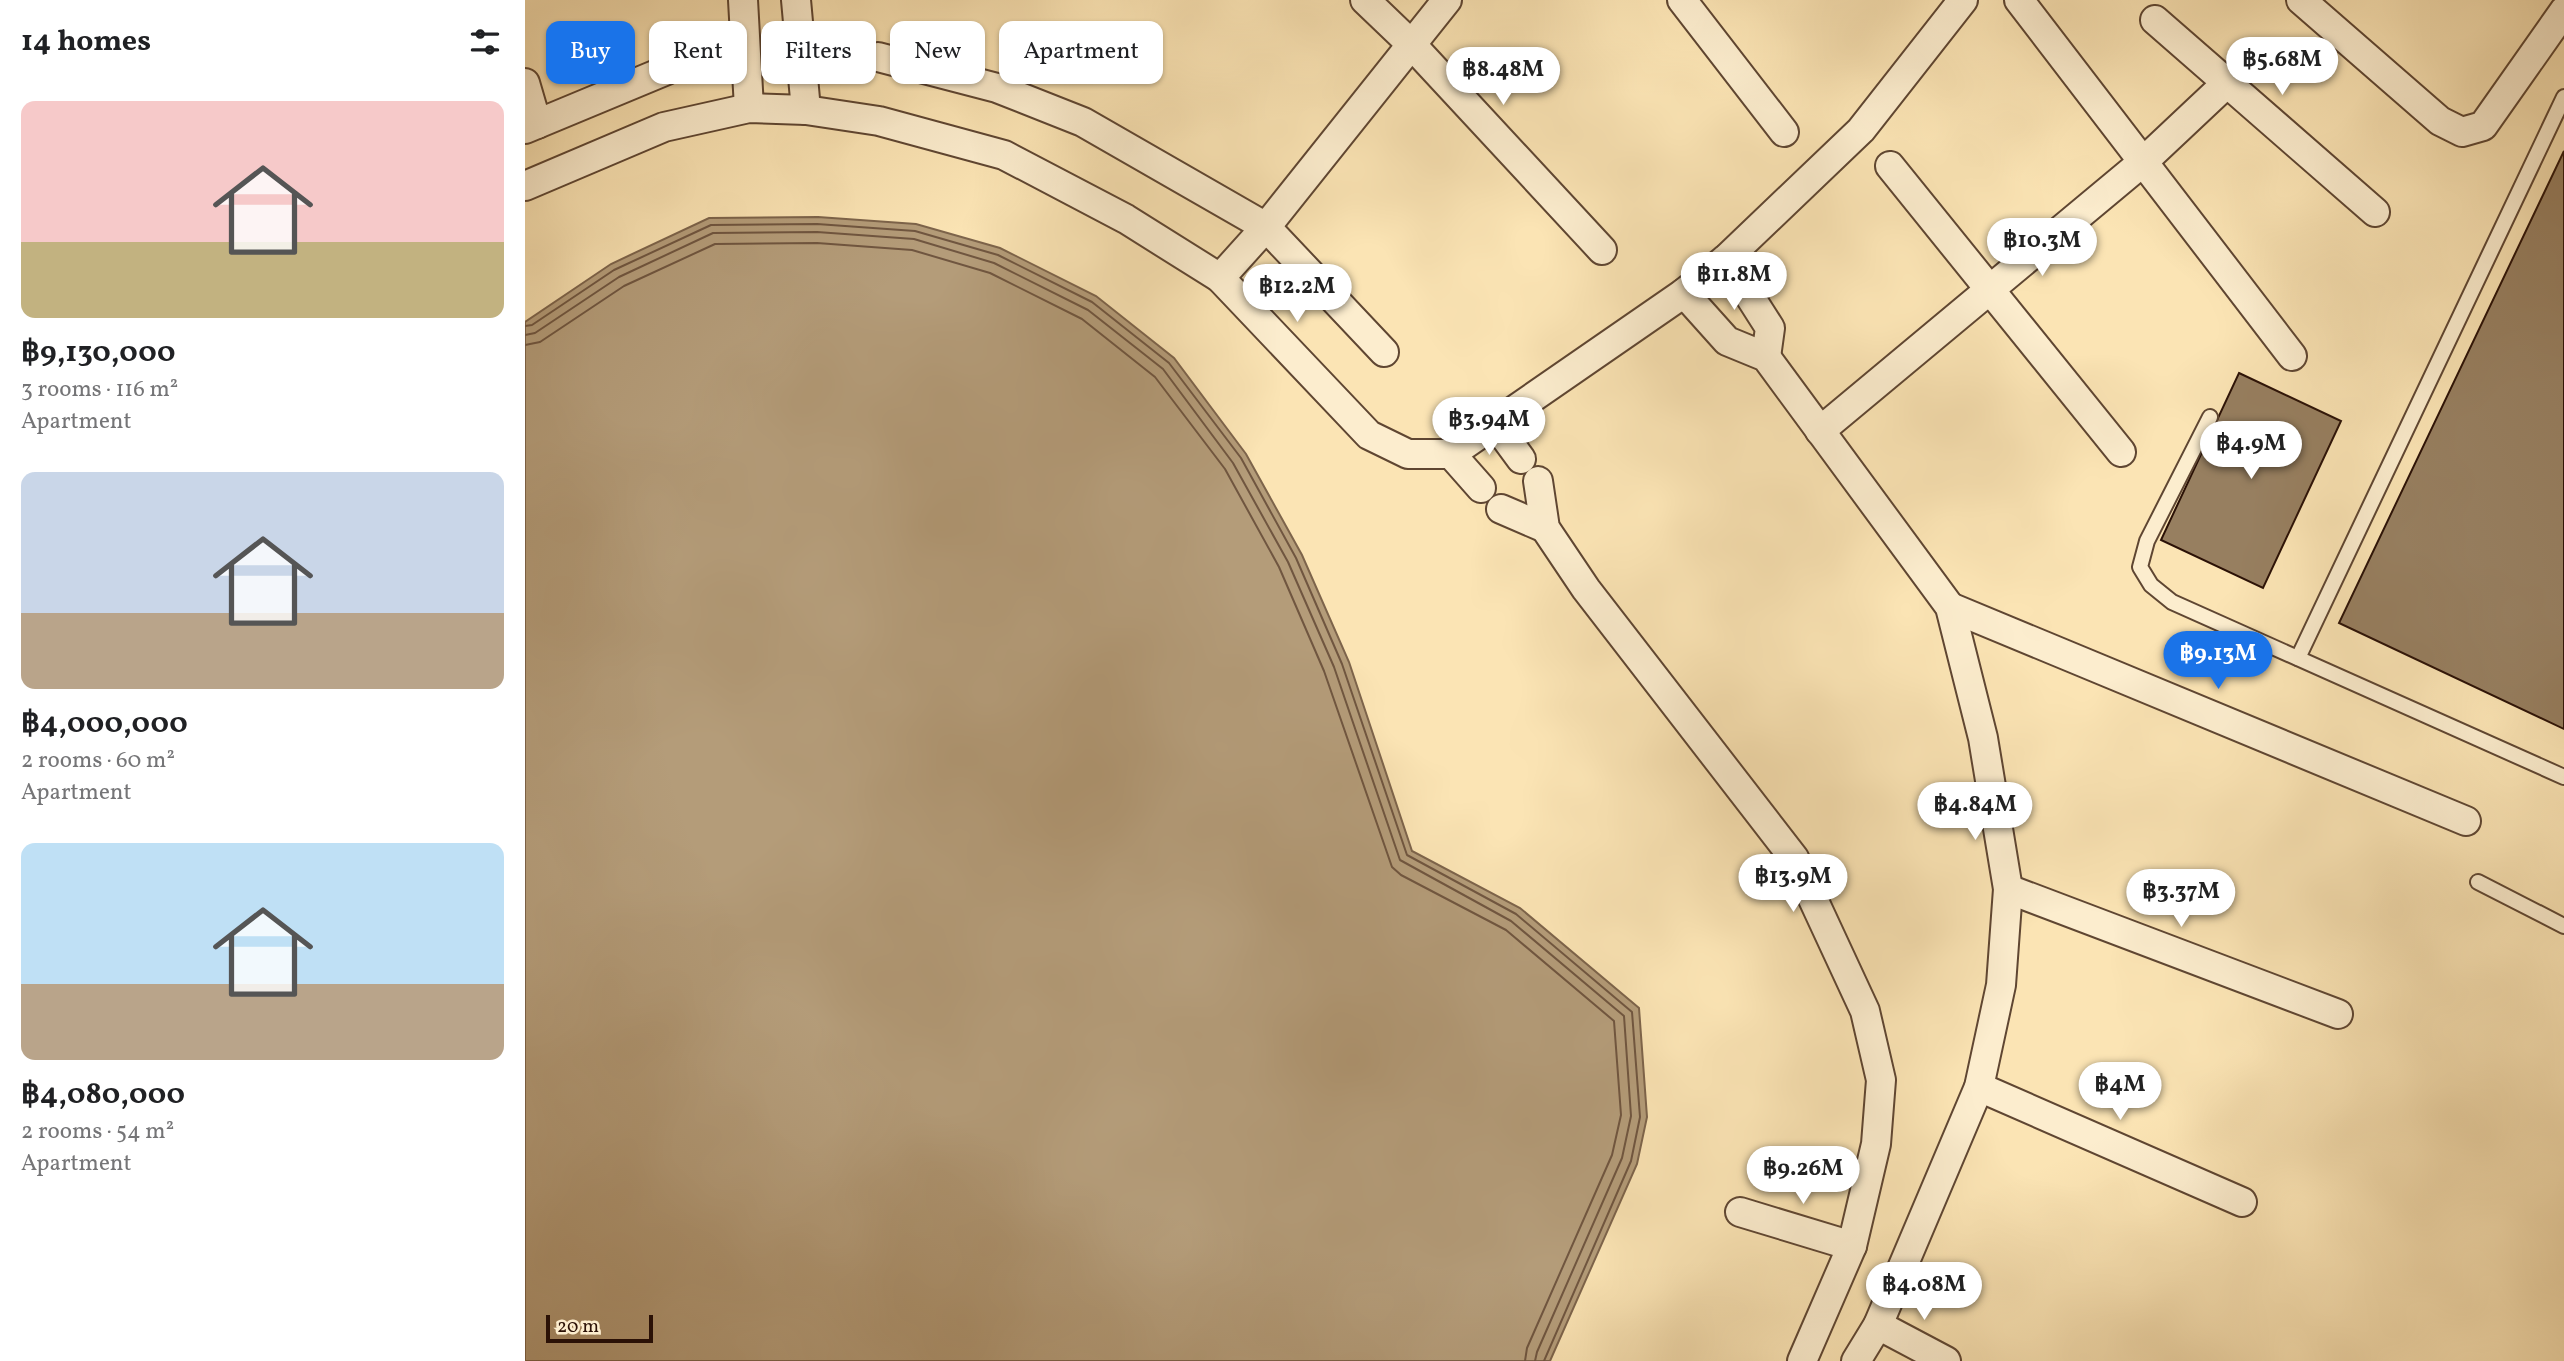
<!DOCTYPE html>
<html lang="en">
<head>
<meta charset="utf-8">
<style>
	:root { --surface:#fff; --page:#f2f2f2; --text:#202124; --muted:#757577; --accent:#1a73e8 }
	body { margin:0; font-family:Vollkorn,serif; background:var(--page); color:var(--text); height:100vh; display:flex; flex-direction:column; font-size:26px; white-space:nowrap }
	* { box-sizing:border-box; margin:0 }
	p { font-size:23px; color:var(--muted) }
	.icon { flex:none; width:38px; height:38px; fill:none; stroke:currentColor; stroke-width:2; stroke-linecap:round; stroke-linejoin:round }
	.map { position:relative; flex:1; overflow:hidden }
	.drawer { display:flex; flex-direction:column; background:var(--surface); width:525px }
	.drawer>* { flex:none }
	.banner { position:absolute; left:21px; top:21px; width:665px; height:63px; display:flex; gap:14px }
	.scale { position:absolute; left:21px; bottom:18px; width:107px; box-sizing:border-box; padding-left:7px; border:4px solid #2b1106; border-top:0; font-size:19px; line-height:24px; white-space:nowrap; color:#2b1106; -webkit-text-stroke:5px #fcedce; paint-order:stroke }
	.price { position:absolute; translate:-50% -60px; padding:0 16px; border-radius:24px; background:#fff; color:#222; font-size:23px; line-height:46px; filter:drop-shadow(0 2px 4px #0008) }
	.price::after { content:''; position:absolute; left:50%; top:42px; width:21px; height:16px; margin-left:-10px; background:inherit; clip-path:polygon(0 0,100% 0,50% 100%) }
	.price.selected { background:var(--accent); color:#fff }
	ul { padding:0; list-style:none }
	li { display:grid; align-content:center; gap:14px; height:371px; padding:0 21px }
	li span { display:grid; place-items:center; height:217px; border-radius:14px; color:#555 }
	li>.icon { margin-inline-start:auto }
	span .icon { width:126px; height:126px; fill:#fffc; stroke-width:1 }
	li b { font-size:30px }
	h2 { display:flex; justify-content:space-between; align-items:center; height:84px; padding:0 21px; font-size:30px }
	.tag { padding:0 24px; border-radius:14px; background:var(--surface); box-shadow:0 2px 5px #0004; font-size:24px; line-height:63px }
	.tag.selected { background:var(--accent); color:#fff }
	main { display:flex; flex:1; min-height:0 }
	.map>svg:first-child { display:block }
</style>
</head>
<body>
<main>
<section class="drawer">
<h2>14 homes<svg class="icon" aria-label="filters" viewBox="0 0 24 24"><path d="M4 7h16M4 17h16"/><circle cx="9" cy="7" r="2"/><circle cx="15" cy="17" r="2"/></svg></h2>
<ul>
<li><span style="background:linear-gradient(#f6c9c9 65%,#c2b280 0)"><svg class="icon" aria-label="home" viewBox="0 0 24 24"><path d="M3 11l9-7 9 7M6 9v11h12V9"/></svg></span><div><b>฿9,130,000</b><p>3 rooms · 116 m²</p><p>Apartment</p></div></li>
<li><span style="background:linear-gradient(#c9d6e8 65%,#b9a48a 0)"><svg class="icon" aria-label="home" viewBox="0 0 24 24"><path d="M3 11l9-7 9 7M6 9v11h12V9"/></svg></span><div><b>฿4,000,000</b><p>2 rooms · 60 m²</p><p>Apartment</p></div></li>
<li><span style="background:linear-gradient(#bfe0f5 65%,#b9a48a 0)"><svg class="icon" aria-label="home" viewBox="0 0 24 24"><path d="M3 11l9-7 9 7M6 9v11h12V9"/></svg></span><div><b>฿4,080,000</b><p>2 rooms · 54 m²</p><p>Apartment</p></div></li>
</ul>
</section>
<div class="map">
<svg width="2039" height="1361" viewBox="0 0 2039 1361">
	<rect width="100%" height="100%" fill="#fbe4b4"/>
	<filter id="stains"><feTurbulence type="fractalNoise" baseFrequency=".00286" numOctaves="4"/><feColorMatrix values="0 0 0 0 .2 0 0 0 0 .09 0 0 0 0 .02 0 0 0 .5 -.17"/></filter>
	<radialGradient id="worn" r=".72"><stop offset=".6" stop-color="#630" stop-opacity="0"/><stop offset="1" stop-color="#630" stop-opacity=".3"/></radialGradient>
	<polygon fill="#b49c79" stroke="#7d644b" stroke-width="2" points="293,217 391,224 475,248 571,296 649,358 721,454 777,555 824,662 887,851 995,908 1114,1008 1122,1117 1112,1164 1025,1361 0,1361 0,322 86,264 184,218"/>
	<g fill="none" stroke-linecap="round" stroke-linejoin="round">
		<g stroke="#705640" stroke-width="2">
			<polyline points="0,326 7,325 89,270 186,225 292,224 390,231 473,255 567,302 644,363 716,458 771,558 817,664 882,855 991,914 1107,1012 1115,1117 1106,1161 1019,1361"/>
			<polyline points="0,335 10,333 94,277 188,233 292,232 389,239 469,263 563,310 638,369 708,463 763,562 809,667 875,860 986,921 1099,1016 1106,1116 1097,1158 1012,1352 1010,1361"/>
			<polyline points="0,345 15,342 99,286 190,244 292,243 387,250 465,273 557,319 630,377 700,469 754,567 799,671 867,867 876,875 981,930 1089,1021 1096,1115 1087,1155 1002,1348 1000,1361"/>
		</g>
	</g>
	<g fill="#977f60" stroke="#2b1106" stroke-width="2">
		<polygon points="2039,151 2039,729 1814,623"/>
		<polygon points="1714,373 1816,421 1738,588 1636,540"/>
	</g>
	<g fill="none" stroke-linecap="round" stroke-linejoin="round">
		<defs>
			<g id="service">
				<polyline points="1685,417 1622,541 1615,567 1626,585 1647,602 2039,777"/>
				<polyline points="1773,658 2039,97"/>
				<polyline points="1953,882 2039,926"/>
			</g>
			<g id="minor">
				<polyline points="218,0 224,108"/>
				<polyline points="271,0 281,110"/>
				<polyline points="840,0 886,44 1077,250"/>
				<polyline points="1157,0 1259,132"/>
				<polyline points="1494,0 1767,356"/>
				<polyline points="1776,0 1915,121 1937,132 1958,126 2039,11"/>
				<polyline points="1630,20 1850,212"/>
				<polyline points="353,57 472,88 558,122 741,227 859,352"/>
				<polyline points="0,83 12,124"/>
				<polyline points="0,129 142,70"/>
				<polyline points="1365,166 1596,452"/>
				<polyline points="0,186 139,127 224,108 281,110 354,121 479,155 601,219 695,278 844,435 883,454 926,454 1159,293 1201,259 1336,130 1438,0"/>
				<polyline points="1201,259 1245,328 1241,357"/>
				<polyline points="695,278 741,227 922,0"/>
				<polyline points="1159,293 1202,341 1241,357 1425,607 1458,738 1483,889 1476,985 1454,1087 1353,1325 1331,1361"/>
				<polyline points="971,425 996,459"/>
				<polyline points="1295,431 1619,161 1703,82"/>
				<polyline points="926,454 956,488"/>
				<polyline points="1013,481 1020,528 1061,589 1269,858 1340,1011 1356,1080 1351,1144 1327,1246 1277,1361"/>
				<polyline points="976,509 1020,528"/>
				<polyline points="1425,607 1941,821"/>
				<polyline points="1483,889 1813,1014"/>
				<polyline points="1454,1087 1717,1202"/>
				<polyline points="1215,1212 1327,1246"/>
				<polyline points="1353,1325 1421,1361"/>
			</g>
		</defs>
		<use href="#service" stroke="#5f4632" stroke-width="18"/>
		<use href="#minor" stroke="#5f4632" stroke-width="32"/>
		<use href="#service" stroke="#fcedce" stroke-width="14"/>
		<use href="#minor" stroke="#fcedce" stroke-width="28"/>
	</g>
	<rect width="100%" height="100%" filter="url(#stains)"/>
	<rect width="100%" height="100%" fill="url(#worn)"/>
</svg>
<div class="scale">20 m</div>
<b class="price" style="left:1757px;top:97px">฿5.68M</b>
<b class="price" style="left:978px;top:107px">฿8.48M</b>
<b class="price" style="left:1517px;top:278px">฿10.3M</b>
<b class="price" style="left:1209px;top:312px">฿11.8M</b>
<b class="price" style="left:772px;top:324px">฿12.2M</b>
<b class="price" style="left:964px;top:457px">฿3.94M</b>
<b class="price" style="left:1726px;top:481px">฿4.9M</b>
<b class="price selected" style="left:1693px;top:691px">฿9.13M</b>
<b class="price" style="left:1450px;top:842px">฿4.84M</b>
<b class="price" style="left:1268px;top:914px">฿13.9M</b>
<b class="price" style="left:1656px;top:929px">฿3.37M</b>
<b class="price" style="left:1595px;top:1122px">฿4M</b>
<b class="price" style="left:1278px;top:1206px">฿9.26M</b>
<b class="price" style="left:1399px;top:1322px">฿4.08M</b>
<div class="banner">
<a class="tag selected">Buy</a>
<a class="tag">Rent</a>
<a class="tag">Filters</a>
<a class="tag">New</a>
<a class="tag">Apartment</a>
</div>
</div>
</main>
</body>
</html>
